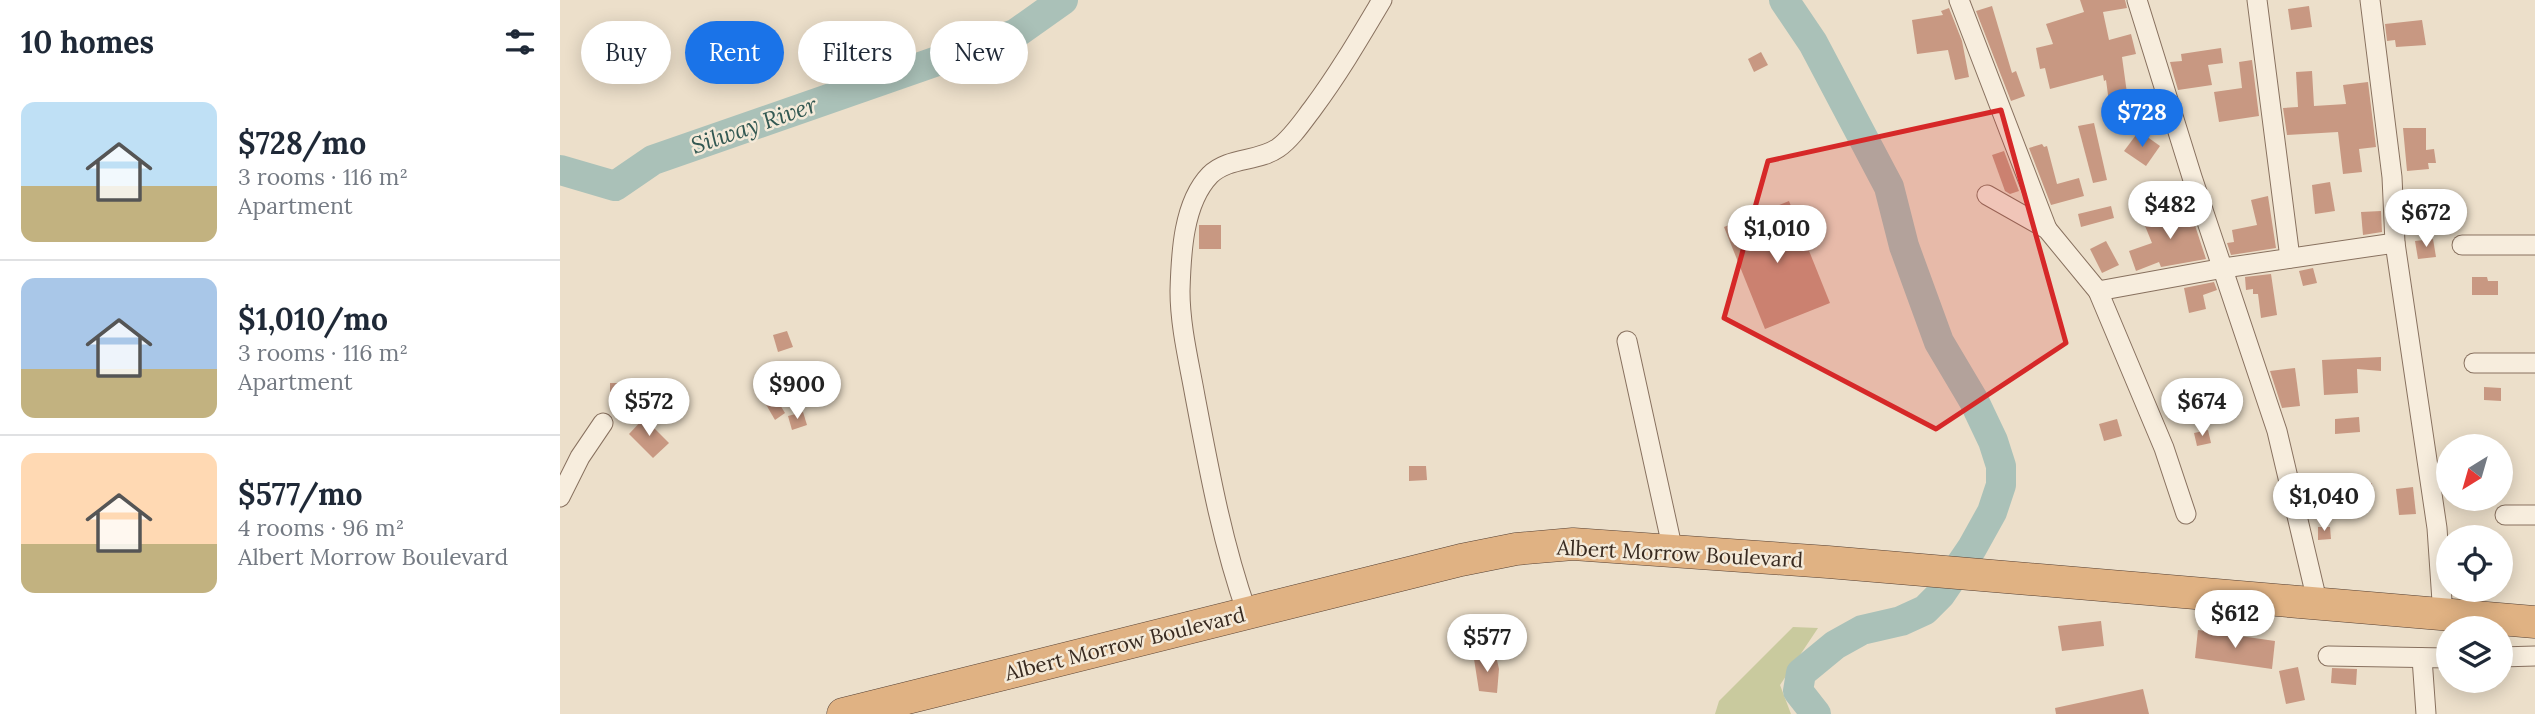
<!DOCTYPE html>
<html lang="en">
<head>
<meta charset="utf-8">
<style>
	:root { --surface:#fff; --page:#f6f6f7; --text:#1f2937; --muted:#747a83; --line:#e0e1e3; --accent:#1a73e8 }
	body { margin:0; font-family:Lora,serif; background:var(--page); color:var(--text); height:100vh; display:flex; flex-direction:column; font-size:26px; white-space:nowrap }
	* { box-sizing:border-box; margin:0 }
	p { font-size:23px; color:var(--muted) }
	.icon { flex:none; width:38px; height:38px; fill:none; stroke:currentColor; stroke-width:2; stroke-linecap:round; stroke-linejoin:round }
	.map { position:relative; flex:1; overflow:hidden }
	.side { display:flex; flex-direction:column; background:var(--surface); width:560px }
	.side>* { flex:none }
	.top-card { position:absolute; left:21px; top:21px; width:665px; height:63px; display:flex; gap:14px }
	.needle { width:46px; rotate:217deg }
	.buttons { position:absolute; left:1876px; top:434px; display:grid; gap:14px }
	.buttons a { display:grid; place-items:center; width:77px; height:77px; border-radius:50%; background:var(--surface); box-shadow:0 4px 18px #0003; font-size:35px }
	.price { position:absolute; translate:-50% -60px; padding:0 16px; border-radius:24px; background:#fff; color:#222; font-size:23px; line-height:46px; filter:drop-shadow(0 2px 4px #0008) }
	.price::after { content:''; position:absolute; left:50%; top:42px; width:21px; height:16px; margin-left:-10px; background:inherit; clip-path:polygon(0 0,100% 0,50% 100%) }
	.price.selected { background:var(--accent); color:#fff }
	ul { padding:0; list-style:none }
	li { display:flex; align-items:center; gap:21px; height:175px; padding:0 21px }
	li+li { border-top:2px solid var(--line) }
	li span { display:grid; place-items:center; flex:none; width:196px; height:140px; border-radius:14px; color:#555 }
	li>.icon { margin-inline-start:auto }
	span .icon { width:84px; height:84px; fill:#fffc; stroke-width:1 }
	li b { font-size:30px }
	h2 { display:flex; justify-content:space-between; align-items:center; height:84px; padding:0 21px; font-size:30px }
	.chip { padding:0 24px; border-radius:32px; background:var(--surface); box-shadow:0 4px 18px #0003; font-size:24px; line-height:63px }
	.chip.selected { background:var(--accent); color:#fff }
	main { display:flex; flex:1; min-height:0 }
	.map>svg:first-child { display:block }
</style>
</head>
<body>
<main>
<section class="side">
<h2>10 homes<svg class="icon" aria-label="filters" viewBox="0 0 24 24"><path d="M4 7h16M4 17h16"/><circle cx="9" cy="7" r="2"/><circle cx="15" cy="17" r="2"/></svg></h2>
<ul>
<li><span style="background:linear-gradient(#bfe0f5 60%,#c2b280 0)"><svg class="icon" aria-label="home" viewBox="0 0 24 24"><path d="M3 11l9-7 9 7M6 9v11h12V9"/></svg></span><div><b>$728/mo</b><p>3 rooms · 116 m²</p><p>Apartment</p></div></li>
<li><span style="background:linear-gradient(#a9c7e8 65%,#c2b280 0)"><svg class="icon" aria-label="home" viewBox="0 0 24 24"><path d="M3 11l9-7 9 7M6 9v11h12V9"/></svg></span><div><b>$1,010/mo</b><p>3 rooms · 116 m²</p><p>Apartment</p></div></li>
<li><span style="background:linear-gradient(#ffd9b3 65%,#c2b280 0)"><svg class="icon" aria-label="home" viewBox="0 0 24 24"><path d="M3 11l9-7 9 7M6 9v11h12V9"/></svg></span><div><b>$577/mo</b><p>4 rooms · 96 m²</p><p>Albert Morrow Boulevard</p></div></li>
</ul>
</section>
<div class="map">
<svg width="1975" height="714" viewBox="0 0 1975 714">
	<rect width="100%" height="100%" fill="#ecdfca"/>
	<polygon fill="#c9ca9e" points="1233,627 1258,628 1220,685 1231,714 1155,714 1159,701"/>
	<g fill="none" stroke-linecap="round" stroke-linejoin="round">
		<g stroke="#aac1b8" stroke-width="30">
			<polyline points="1224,0 1253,43 1329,187 1344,246 1379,342 1414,401 1433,441 1441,466 1441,485 1432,512 1412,548 1380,595 1365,610 1341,621 1302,630 1275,645 1241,673 1238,691 1256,714"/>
			<polyline points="0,170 55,186 93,160 455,34 503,0"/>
		</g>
	</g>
	<g fill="#c89882">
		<polygon points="1520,0 1565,0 1567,8 1543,12 1549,40 1571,34 1576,54 1562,57 1570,115 1551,117 1546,80 1544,81 1543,75 1490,89 1485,68 1480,69 1476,48 1493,44 1486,24 1524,12"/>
		<polygon points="1432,6 1452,73 1456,71 1465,96 1451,101 1416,11"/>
		<polygon points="1749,6 1752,27 1731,30 1728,9"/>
		<polygon points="1389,8 1402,41 1409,77 1395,80 1388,50 1357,54 1352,20 1383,15 1381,11"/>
		<polygon points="1862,20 1866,45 1836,47 1835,40 1827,41 1825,24"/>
		<polygon points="1661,48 1663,63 1648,65 1652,85 1618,90 1610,62 1622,61 1621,54"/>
		<polygon points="1201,52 1208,65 1194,72 1188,59"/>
		<polygon points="1692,60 1699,116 1659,122 1654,92 1682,88 1679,62"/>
		<polygon points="1752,71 1754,106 1786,104 1783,85 1808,82 1816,147 1799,149 1802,172 1783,174 1778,132 1727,135 1723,108 1738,107 1736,72"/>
		<polygon points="1534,123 1547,180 1533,183 1518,126"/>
		<polygon points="1843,128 1866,128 1866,150 1874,149 1876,163 1868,163 1869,169 1847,171"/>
		<polygon points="1579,131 1600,146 1586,166 1564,151"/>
		<polygon points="1482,144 1484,147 1487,146 1497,184 1519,178 1524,196 1491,205 1469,148"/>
		<polygon points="1444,151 1459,191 1450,194 1445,191 1432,155"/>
		<polygon points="1770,182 1775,211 1755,214 1752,185"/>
		<polygon points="1708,196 1716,248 1671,255 1667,243 1674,242 1672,230 1697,225 1691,200"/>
		<polygon points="1229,201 1270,303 1205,329 1164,227"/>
		<polygon points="1628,204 1646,259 1601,267 1599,262 1576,271 1569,251 1592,243 1583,221"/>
		<polygon points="1551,206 1554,218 1521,227 1518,214"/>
		<polygon points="1821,211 1822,232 1803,235 1801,212"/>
		<rect x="639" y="225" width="22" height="24"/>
		<polygon points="1873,239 1876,257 1858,259 1855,241"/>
		<polygon points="1546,241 1559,265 1542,273 1530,249"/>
		<polygon points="1753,268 1757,283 1743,286 1739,271"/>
		<polygon points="1711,274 1717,315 1701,318 1698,294 1693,294 1693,289 1686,290 1685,277"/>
		<polygon points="1912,277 1927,277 1928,281 1938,281 1938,295 1912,295"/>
		<polygon points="1654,282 1657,290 1643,295 1646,309 1629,313 1624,288"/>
		<polygon points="227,331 233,347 218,352 213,335"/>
		<polygon points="1821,357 1821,371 1797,369 1798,393 1764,395 1762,360"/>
		<polygon points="1735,368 1740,406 1722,408 1710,371"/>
		<polygon points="50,383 66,383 67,398 50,399"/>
		<polygon points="1924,387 1941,388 1941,401 1924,400"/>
		<polygon points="214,395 225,413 215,420 204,401"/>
		<polygon points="243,412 247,425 232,430 228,416"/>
		<polygon points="1799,417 1800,432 1775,434 1775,419"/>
		<polygon points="84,418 109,443 93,458 69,434"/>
		<polygon points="1557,419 1562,436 1544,441 1539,424"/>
		<polygon points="1648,430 1651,443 1637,446 1634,433"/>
		<polygon points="849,466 866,466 867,480 849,481"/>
		<polygon points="1769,482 1812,483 1812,508 1797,508 1771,502"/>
		<polygon points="1853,487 1856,514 1839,515 1836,489"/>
		<polygon points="1758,527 1770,527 1771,539 1758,540"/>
		<polygon points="1541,621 1544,646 1502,651 1498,626"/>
		<polygon points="1638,630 1715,641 1712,669 1635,658"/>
		<polygon points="936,656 939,669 937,693 919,691 914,659"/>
		<polygon points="1738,667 1745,700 1726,704 1719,671"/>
		<polygon points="1772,668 1797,669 1796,685 1771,683"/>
		<polygon points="1583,689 1589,714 1496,714 1495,708"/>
	</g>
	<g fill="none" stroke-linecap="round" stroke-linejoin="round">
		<defs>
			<g id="minor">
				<polyline points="1399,0 1487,229"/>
				<polyline points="1577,0 1632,177 1717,431 1758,605"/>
				<polyline points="1697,0 1730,258"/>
				<polyline points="1810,0 1832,177 1835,243 1877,528 1883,616"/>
				<polyline points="1427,195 1487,229 1538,291 1604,448 1626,514"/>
				<polyline points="1902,245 1975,245"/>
				<polyline points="1538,291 1664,268 1835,243"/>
				<polyline points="1067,341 1113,551"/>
				<polyline points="1914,363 1975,363"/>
				<polyline points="0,497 20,457 43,423"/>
				<polyline points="1945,515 1975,515"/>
				<path d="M 687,613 C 662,542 649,470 635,396 C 629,362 620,326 620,291 C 621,254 623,203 650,175 C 668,157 698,162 718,148 C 732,138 743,121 753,108 C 779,73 800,37 822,0"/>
				<polyline points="1768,656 1888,658"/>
				<polyline points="1941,657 1975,656"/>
				<polyline points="1862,658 1866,714"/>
			</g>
			<polyline id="trunk" points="283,714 901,560 956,549 1013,544 1268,562 1975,622"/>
		</defs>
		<use href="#minor" stroke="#88715f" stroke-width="21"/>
		<use href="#trunk" stroke="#564033" stroke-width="33"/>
		<use href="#minor" stroke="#f7eddd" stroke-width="19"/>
		<use href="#trunk" stroke="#e0b283" stroke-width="32"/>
	</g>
	<path fill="#d62828" fill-opacity="0.2" stroke="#d62828" stroke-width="5" stroke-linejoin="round" d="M 1441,110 L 1506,343 L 1376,429 L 1164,318 L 1208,161 Z"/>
	<g text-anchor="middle" stroke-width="5" stroke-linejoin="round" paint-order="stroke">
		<g font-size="21" fill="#392b21" stroke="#f4ead9">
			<text transform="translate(1120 554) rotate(3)" y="7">Albert Morrow Boulevard</text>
			<text transform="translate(565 644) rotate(-14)" y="7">Albert Morrow Boulevard</text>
		</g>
		<g font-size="23" font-style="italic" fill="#325852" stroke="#f4ead9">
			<text transform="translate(194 125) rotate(-19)" y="8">Silway River</text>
		</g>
	</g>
</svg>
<div class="buttons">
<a><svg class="needle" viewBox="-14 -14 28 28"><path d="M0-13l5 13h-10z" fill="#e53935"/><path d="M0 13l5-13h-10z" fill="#747a83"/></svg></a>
<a><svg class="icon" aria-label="locate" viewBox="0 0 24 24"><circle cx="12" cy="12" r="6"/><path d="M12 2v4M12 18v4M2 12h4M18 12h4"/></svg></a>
<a><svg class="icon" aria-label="layers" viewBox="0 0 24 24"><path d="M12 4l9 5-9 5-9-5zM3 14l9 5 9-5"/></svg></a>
</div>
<b class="price selected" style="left:1582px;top:149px">$728</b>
<b class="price" style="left:1610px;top:241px">$482</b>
<b class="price" style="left:1866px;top:249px">$672</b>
<b class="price" style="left:1217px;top:265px">$1,010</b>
<b class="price" style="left:237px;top:421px">$900</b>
<b class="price" style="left:89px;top:438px">$572</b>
<b class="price" style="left:1642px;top:438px">$674</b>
<b class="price" style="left:1764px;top:533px">$1,040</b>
<b class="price" style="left:1675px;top:650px">$612</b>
<b class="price" style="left:927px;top:674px">$577</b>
<div class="top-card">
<a class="chip">Buy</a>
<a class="chip selected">Rent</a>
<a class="chip">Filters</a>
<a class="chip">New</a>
</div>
</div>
</main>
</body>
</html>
